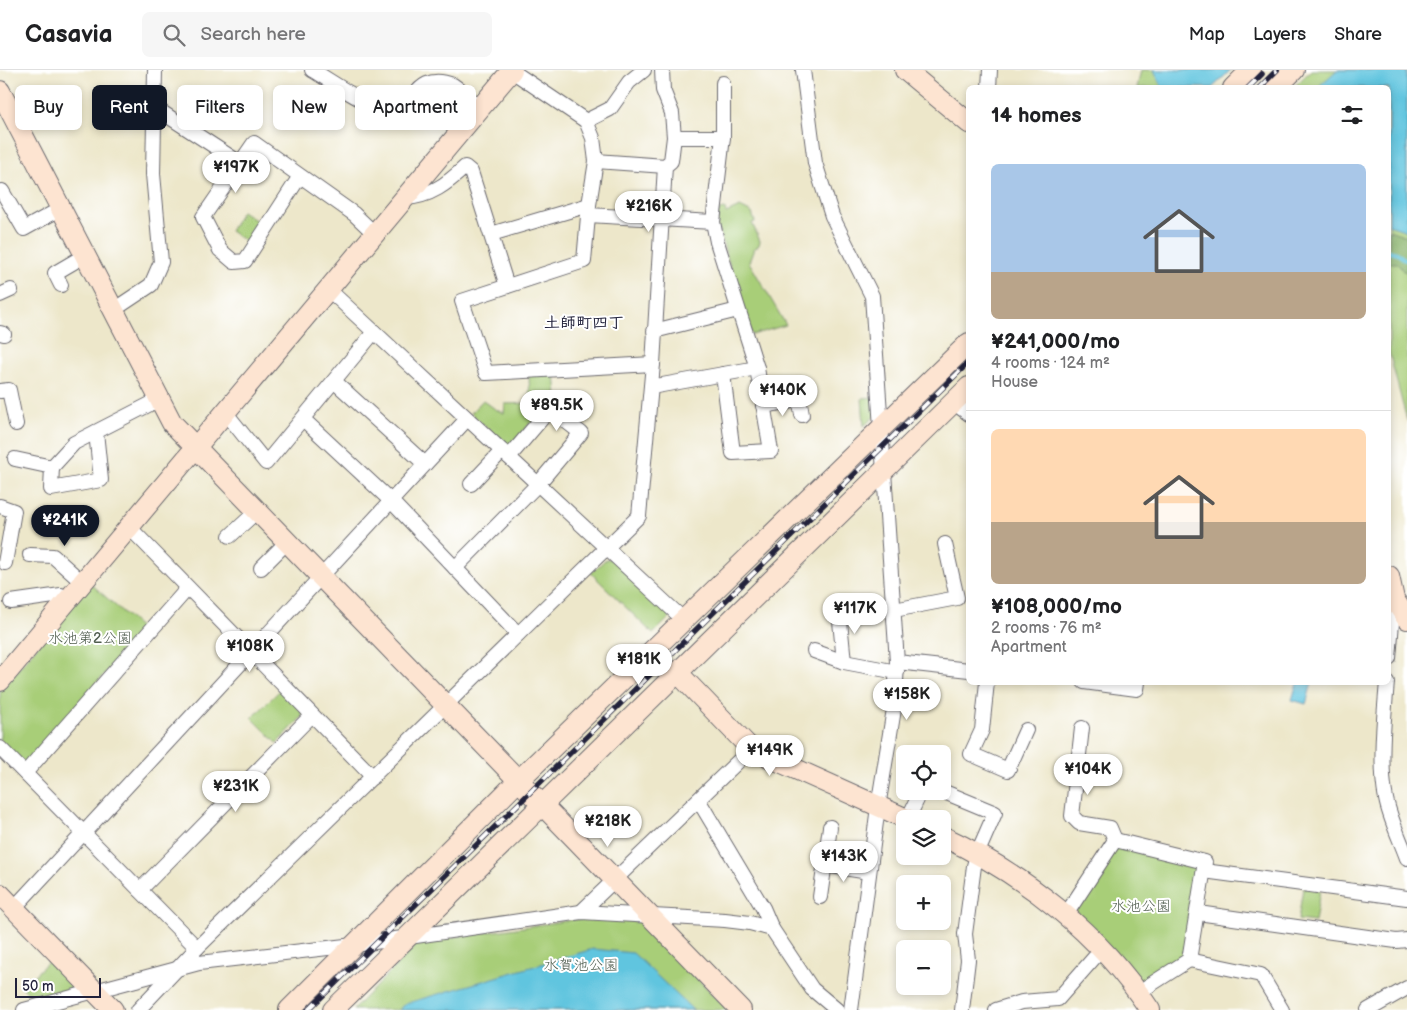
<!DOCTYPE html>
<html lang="en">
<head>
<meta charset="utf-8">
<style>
	:root { --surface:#fff; --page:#f6f6f6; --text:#202124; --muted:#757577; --line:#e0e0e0; --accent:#111827 }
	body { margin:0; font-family:"Balsamiq Sans","Klee One",sans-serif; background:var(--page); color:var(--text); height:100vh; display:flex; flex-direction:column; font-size:19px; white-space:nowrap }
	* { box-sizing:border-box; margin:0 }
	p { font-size:16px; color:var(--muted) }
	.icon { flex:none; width:28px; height:28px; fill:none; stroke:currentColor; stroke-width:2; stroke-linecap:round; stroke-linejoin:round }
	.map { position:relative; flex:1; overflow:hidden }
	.panel { position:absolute; left:966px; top:15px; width:425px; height:600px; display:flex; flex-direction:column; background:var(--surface); border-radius:8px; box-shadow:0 2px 8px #0003 }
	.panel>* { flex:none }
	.banner { position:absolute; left:15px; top:15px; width:475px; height:45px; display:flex; gap:10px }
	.tools { position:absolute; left:896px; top:675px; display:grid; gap:10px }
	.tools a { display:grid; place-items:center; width:55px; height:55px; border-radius:8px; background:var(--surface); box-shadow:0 2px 8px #0003; font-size:25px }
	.scale { position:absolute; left:15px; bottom:12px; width:86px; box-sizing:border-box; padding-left:5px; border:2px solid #22223b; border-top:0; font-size:14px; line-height:18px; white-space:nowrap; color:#22223b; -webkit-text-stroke:4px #fff; paint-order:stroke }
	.price { position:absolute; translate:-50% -42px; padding:0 11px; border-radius:18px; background:#fff; color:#222; font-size:16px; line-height:32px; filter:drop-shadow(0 1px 2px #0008) }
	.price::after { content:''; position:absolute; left:50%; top:30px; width:15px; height:11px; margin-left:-8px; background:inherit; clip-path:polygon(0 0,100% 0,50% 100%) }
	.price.current { background:var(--accent); color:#fff }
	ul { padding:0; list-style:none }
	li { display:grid; align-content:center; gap:10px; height:265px; padding:0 25px }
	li+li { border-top:1px solid var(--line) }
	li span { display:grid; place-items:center; height:155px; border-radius:8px; color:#555 }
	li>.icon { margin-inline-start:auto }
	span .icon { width:90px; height:90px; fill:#fffc; stroke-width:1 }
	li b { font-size:21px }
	h2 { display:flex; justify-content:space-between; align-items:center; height:60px; padding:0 25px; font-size:21px }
	.pill { padding:0 18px; border-radius:8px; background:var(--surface); box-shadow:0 2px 8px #0003; font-size:18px; line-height:45px }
	.pill.current { background:var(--accent); color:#fff }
	header { display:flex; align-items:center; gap:30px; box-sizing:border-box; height:70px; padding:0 25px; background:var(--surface); border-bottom:1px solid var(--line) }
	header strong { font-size:24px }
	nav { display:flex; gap:28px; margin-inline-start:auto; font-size:18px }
	.search { width:350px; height:45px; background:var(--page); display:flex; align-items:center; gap:12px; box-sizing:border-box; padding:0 18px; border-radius:8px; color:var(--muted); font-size:19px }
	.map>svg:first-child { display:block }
</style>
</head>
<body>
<header>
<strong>Casavia</strong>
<div class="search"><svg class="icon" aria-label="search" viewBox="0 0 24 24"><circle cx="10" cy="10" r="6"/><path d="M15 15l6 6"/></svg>Search here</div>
<nav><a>Map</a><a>Layers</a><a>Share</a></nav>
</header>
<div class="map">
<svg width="1407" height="940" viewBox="0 0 1407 940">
	<rect width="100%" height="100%" fill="#fff"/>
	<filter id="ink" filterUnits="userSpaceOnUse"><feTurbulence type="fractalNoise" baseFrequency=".02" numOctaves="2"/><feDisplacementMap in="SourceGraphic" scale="10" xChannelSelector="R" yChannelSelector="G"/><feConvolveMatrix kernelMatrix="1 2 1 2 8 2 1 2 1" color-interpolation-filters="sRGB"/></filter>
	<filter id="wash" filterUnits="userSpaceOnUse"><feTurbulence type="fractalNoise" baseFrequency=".0096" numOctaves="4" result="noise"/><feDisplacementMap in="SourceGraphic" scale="20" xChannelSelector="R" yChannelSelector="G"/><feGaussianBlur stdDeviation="1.12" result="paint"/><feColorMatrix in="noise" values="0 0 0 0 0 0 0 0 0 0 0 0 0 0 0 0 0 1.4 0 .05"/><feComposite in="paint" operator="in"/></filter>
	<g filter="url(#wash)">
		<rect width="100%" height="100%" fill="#ede7ca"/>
		<g fill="#a8ce78" stroke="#65785a">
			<polygon points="1141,0 1230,0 1212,17 1137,18"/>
			<polygon points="1311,0 1407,0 1407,351 1389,282 1389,18 1293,18"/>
			<polygon points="740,137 752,143 755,152 752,153 760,171 759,175 754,179 749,192 786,255 752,265 717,155 719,140 725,139 726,143"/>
			<polygon points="242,141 260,153 248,173 230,161"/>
			<polygon points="555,303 557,327 554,334 550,331 511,375 506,376 471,343 483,330 495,339 504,343 505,334 530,333 529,305"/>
			<polygon points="874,327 876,345 864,356 862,328"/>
			<polygon points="606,489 611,489 672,545 653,564 591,503"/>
			<polygon points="90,513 143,560 27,693 22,693 0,670 0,621"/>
			<polygon points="281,619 302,641 302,647 277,673 252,648"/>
			<polygon points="1117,777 1196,795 1199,800 1184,883 1143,912 1139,911 1077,844 1076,839"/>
			<polygon points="1303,818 1320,820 1315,852 1298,850"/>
			<polygon points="586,848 638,851 643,853 728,940 353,940 419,872"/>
			<polygon points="50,890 73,914 72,920 36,931 22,917"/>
		</g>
		<polygon fill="#86b168" stroke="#546a52" points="1389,160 1407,166 1407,202 1403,201 1397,193 1389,193"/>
		<g fill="#61c5df" stroke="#42748d">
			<polygon points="1154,0 1231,0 1212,18 1162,17"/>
			<polygon points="1337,0 1407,0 1407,161 1389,155 1389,18 1318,17"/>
			<polygon points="1297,613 1312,613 1306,634 1292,630"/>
			<polygon points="593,879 633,883 693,940 399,940 404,934"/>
		</g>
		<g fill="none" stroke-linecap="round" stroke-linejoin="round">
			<polyline stroke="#61c5df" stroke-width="4" points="1389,181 1397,183 1405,190 1407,189"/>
		</g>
	</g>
	<g filter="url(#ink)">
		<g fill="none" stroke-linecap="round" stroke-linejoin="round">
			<defs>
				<g id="street">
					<path d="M 312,0 C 333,12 370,40 394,40 C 414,40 415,0 453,15 C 462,21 471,30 480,38"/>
					<polyline points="803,0 815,93 832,146 872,226 897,592 895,633 878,737 851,940"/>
					<polyline points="512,1 586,51 593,68 596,91 589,135 584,191 462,231 486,303 653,294"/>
					<polyline points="989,18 990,0"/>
					<polyline points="154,37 240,93"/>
					<polyline points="586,51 610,39 629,12 644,0"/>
					<polyline points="674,67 723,67"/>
					<polyline points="596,91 665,96"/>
					<polyline points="300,106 245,191 234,192 220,180 203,147 254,73 354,144 375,164"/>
					<polyline points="2,121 24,159 60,139"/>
					<path d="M 405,128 C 430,127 448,113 465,97 L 471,102 L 507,216"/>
					<polyline points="588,145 713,152"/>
					<polyline points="491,164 589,135"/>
					<polyline points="61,215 55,203 84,186"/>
					<polyline points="328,219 684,550"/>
					<polyline points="0,225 11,220"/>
					<polyline points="112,241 151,215 161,192 153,104 155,0"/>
					<polyline points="654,261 738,240"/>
					<polyline points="0,263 4,264"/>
					<polyline points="723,304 733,383 771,381 757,298 717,172 713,152 723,67 723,13"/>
					<polyline points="334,311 425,394"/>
					<polyline points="797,315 802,345"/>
					<polyline points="651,317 757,298"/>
					<polyline points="0,321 9,320 16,354"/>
					<polyline points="953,332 969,344"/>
					<polyline points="763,336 798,330"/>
					<polyline points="225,342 266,393 374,262"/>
					<polyline points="303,349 391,431 518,564"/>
					<polyline points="15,389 52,397 74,373 160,329"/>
					<polyline points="52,397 51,419 101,410 96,362"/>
					<polyline points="471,414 502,381"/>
					<polyline points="0,436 14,441 5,493"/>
					<polyline points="130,458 373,707"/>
					<polyline points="230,466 257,441"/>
					<polyline points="30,485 53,486 83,513"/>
					<polyline points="261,498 287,472"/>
					<polyline points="455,498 539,413 581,363 550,339 509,387"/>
					<polyline points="11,532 61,525 68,529"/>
					<polyline points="894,540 957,528 945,474"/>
					<polyline points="839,541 844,592"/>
					<polyline points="814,581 844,592 897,602"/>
					<polyline points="1389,588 1394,529"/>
					<polyline points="897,592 969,600"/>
					<polyline points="987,612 982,660 971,684 1008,700 1026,660"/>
					<polyline points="1084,612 1137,619 1138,612"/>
					<path d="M 1387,612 C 1384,647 1379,696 1386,729 C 1390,749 1400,769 1407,788"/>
					<polyline points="1082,658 1072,746 1079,753 1110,758 1115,770"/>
					<polyline points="0,678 197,878"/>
					<polyline points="25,703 188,518"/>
					<polyline points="942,721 995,743 978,782 974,796 965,864 968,890 962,940"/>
					<polyline points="699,731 763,838 772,859"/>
					<polyline points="908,749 921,721"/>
					<polyline points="825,795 869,802"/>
					<polyline points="1204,801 1407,828"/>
					<polyline points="140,820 312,645"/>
					<polyline points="820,827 830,757"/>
					<polyline points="14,838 467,349"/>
					<polyline points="581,842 751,679"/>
					<polyline points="1198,843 1396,871 1407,870"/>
					<polyline points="1065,846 1115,770 1205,792 1189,890 1139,922"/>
					<polyline points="1189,890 1261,905 1282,940"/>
					<polyline points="24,940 199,893 354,875 581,842 725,850 750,853 772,859 812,919 837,940"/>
					<polyline points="138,940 197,878 639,446 653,294 665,96 671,91 674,67 672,43 663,20 662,0"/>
					<polyline points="996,940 1022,932 1058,929 1101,880"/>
					<polyline points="1368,940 1407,918"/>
				</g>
				<g id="secondary">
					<polyline points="905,0 969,53"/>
					<polyline points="1233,18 1251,0"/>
					<polyline points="1276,18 1294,0"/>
					<polyline points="0,21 172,353 741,940"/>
					<polyline points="1389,506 1394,529 1407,549"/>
					<polyline points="678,603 751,679 907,749"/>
					<polyline points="0,611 512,0"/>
					<path d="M 942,766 C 1024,804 1100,864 1150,940"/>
					<polyline points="0,824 113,940"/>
					<polyline points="289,940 519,710 969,273"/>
					<polyline points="333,940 969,317"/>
				</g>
			</defs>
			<use href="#street" stroke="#69676d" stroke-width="16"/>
			<use href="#secondary" stroke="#69676d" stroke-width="22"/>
			<use href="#street" stroke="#fff" stroke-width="14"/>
			<use href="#secondary" stroke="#fde4d1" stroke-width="20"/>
			<defs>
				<g id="rail">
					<polyline points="1248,18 1262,4"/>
					<polyline points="1259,18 1277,0"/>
					<polyline points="308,940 969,292"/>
				</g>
			</defs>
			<use href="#rail" stroke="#22223b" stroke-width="5.5"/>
			<use href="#rail" stroke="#fff" stroke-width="4" stroke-dasharray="11" stroke-linecap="butt"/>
		</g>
	</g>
	<g text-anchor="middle" stroke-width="4" stroke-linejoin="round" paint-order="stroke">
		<g font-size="15" fill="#515e50" stroke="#fff">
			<text x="90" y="573">水池第2公園</text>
			<text x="1141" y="841">水池公園</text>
			<text x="581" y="900">水賀池公園</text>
		</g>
		<g font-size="16" font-weight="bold" fill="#22223b" stroke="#fff">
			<text x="584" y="258">土師町四丁</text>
		</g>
	</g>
</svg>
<div class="tools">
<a><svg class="icon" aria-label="locate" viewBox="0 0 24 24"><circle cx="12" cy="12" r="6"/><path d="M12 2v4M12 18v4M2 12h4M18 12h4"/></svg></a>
<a><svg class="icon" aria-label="layers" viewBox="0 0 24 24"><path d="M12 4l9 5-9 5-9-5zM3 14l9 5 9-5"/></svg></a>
<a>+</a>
<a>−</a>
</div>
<div class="scale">50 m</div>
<b class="price" style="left:236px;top:124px">¥197K</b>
<b class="price" style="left:649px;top:163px">¥216K</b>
<b class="price" style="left:783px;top:347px">¥140K</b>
<b class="price" style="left:557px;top:362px">¥89.5K</b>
<b class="price current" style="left:65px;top:477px">¥241K</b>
<b class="price" style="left:855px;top:565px">¥117K</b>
<b class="price" style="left:250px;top:603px">¥108K</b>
<b class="price" style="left:639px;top:616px">¥181K</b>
<b class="price" style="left:907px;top:651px">¥158K</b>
<b class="price" style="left:770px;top:707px">¥149K</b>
<b class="price" style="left:1088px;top:726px">¥104K</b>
<b class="price" style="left:236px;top:743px">¥231K</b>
<b class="price" style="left:608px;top:778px">¥218K</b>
<b class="price" style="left:844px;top:813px">¥143K</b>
<div class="banner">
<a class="pill">Buy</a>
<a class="pill current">Rent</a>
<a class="pill">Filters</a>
<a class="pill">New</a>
<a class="pill">Apartment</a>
</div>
<section class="panel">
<h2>14 homes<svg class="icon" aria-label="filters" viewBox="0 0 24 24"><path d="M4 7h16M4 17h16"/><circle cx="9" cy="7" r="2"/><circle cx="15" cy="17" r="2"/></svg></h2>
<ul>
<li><span style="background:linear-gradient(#a9c7e8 70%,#b9a48a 0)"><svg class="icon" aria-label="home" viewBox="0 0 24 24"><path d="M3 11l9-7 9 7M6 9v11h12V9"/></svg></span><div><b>¥241,000/mo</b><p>4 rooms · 124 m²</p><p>House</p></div></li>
<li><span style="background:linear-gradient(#ffd9b3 60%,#b9a48a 0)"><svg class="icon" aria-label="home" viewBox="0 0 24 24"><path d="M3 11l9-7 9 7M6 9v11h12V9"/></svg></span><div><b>¥108,000/mo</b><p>2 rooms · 76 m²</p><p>Apartment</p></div></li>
</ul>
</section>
</div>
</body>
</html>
